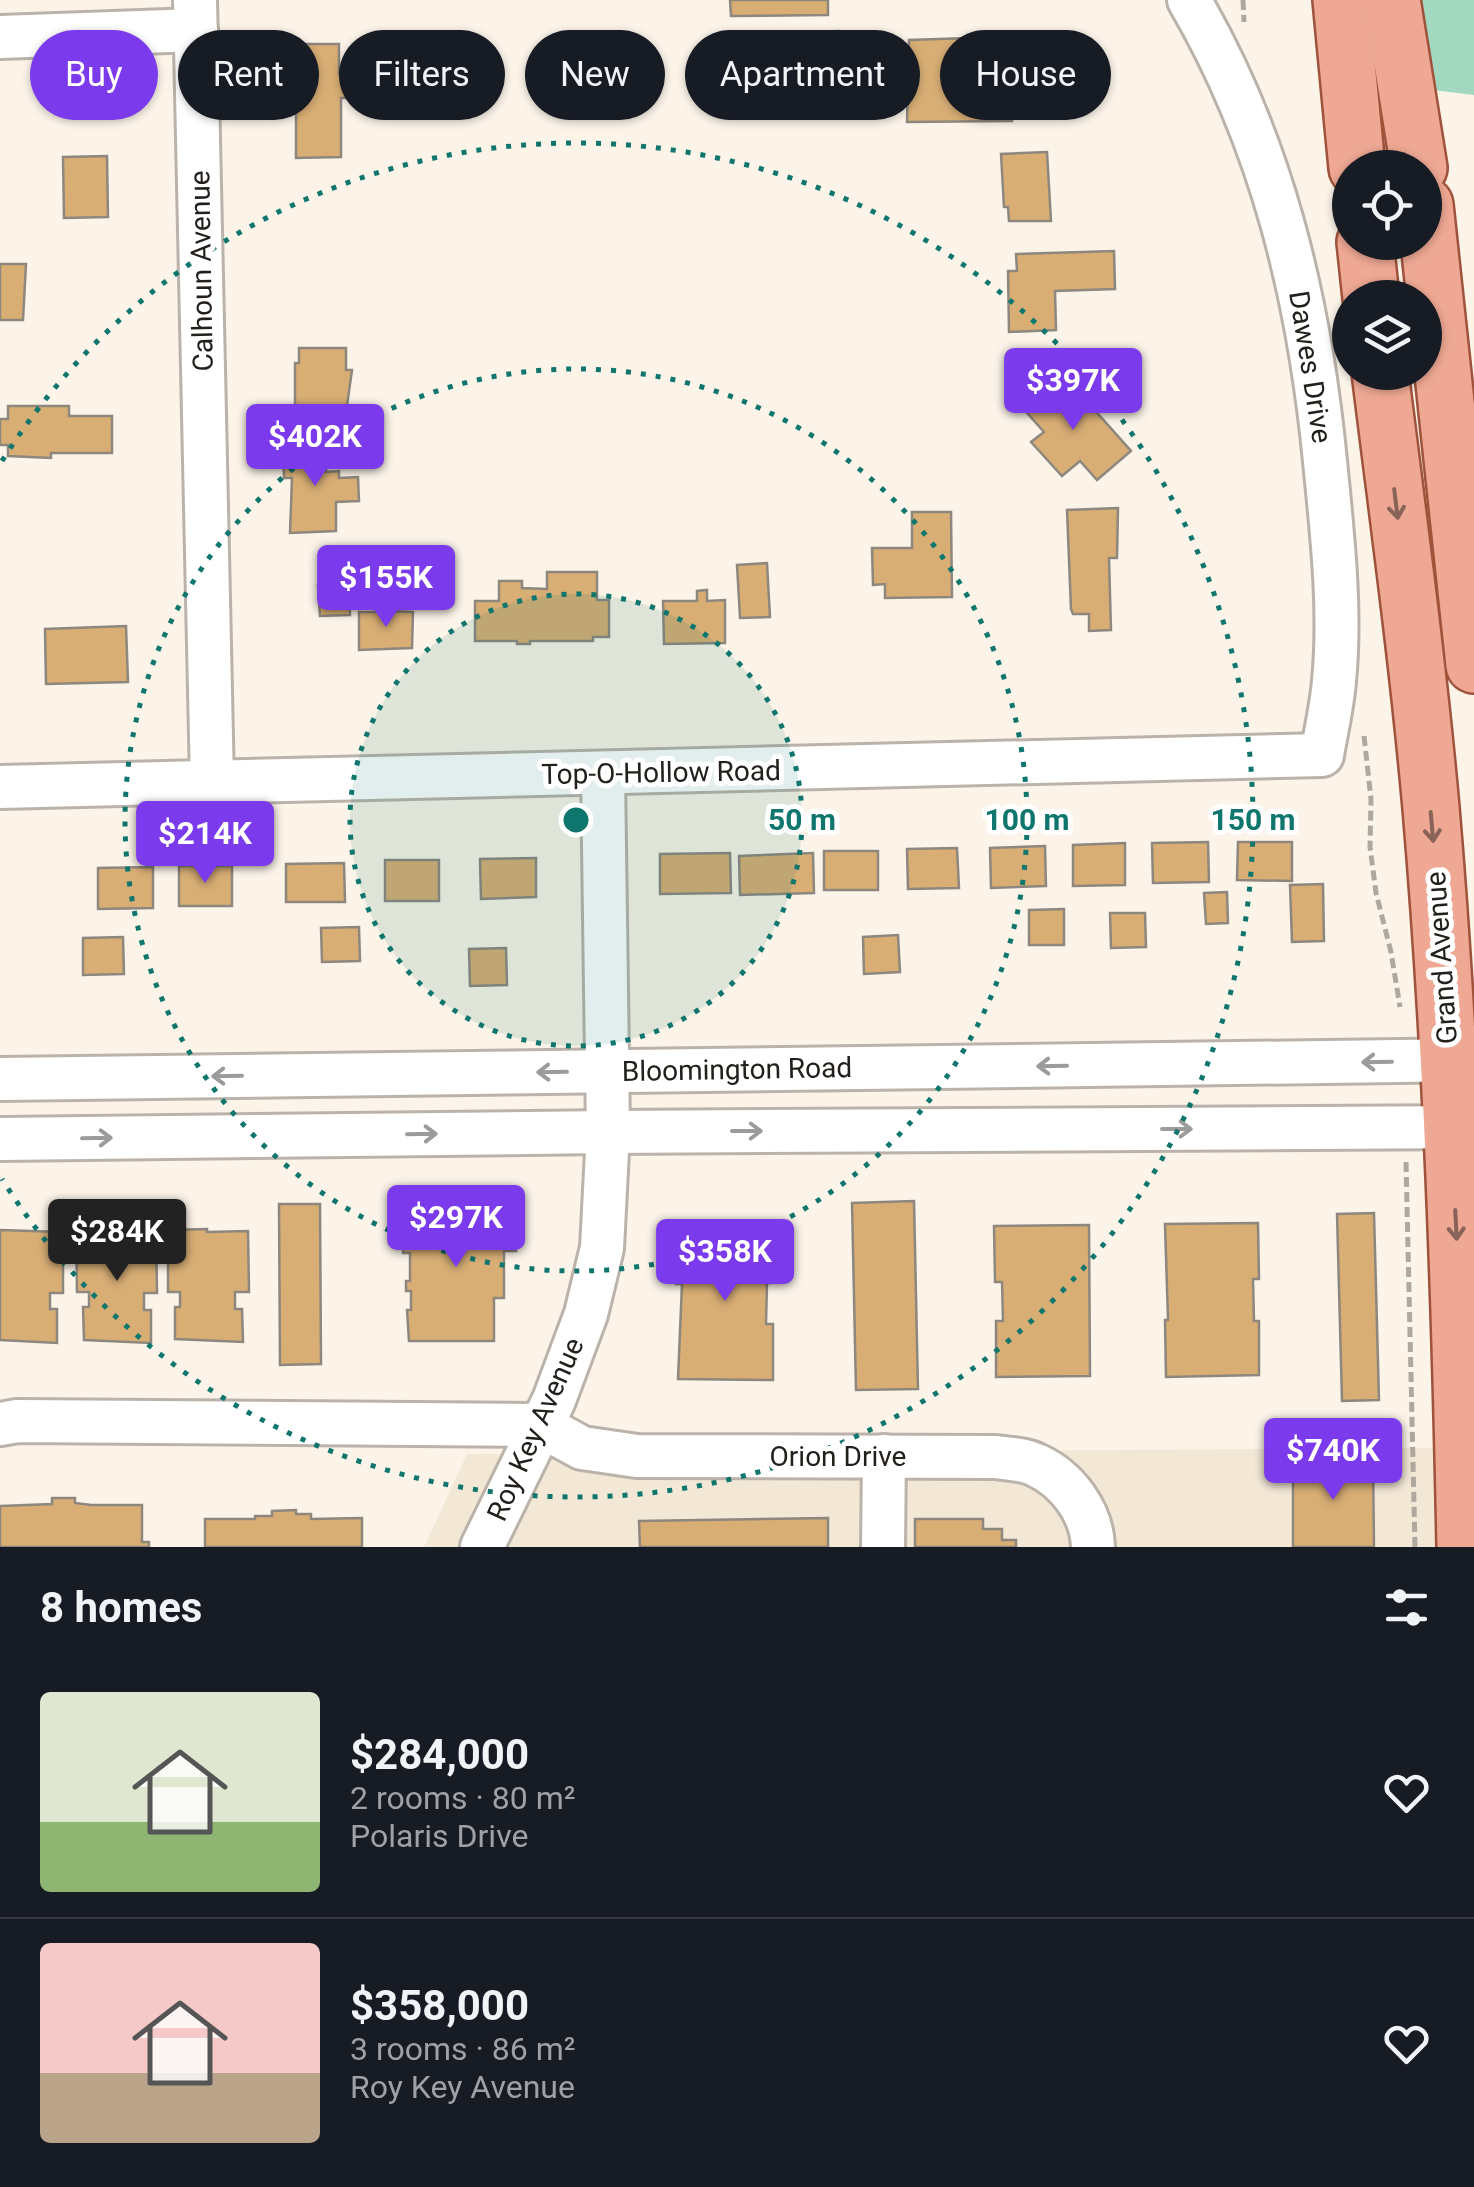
<!DOCTYPE html>
<html lang="en">
<head>
<meta charset="utf-8">
<style>
	:root { --surface:#171b24; --page:#242831; --text:#f1f3f6; --muted:#9ea1a6; --line:#363941; --accent:#7c3aed }
	body { margin:0; font-family:Roboto,sans-serif; background:var(--page); color:var(--text); height:100vh; display:flex; flex-direction:column; font-size:38px; white-space:nowrap }
	* { box-sizing:border-box; margin:0 }
	p { font-size:32px; color:var(--muted) }
	.icon { flex:none; width:55px; height:55px; fill:none; stroke:currentColor; stroke-width:2; stroke-linecap:round; stroke-linejoin:round }
	.map { position:relative; height:1547px; overflow:hidden }
	.drawer { display:flex; flex-direction:column; background:var(--surface); flex:1 }
	.drawer>* { flex:none }
	.guide { position:absolute; left:30px; top:30px; width:1415px; height:90px; display:flex; gap:20px }
	.controls { position:absolute; left:1332px; top:150px; display:grid; gap:20px }
	.controls a { display:grid; place-items:center; width:110px; height:110px; border-radius:50%; background:var(--surface); box-shadow:0 2px 8px #0004; font-size:50px }
	.price { position:absolute; translate:-50% -85px; padding:0 22px; border-radius:10px; background:var(--accent); color:#fff; font-size:32px; line-height:65px; filter:drop-shadow(0 2px 5px #0008) }
	.price::after { content:''; position:absolute; left:50%; top:60px; width:30px; height:22px; margin-left:-15px; background:inherit; clip-path:polygon(0 0,100% 0,50% 100%) }
	.price.selected { background:#222; color:#fff }
	ul { padding:0; list-style:none }
	li { display:flex; align-items:center; gap:30px; height:250px; padding:0 40px }
	li+li { border-top:2px solid var(--line) }
	li span { display:grid; place-items:center; flex:none; width:280px; height:200px; border-radius:10px; color:#555 }
	li>.icon { margin-inline-start:auto }
	span .icon { width:120px; height:120px; fill:#fffc; stroke-width:1 }
	li b { font-size:42px }
	h2 { display:flex; justify-content:space-between; align-items:center; height:120px; padding:0 40px; font-size:42px }
	.pill { padding:0 35px; border-radius:45px; background:var(--surface); box-shadow:0 2px 8px #0004; font-size:35px; line-height:90px }
	.pill.selected { background:var(--accent); color:#fff }
	.map>svg:first-child { display:block }
</style>
</head>
<body>
<div class="map">
<svg width="1474" height="1547" viewBox="0 0 1474 1547">
	<rect width="100%" height="100%" fill="#fcf4e9"/>
	<polygon fill="#f3e7d6" points="1440,1448 1442,1547 424,1547 467,1454"/>
	<polygon fill="#a2d8c0" points="1421,0 1474,0 1474,95 1433,90"/>
	<g fill="#d8ae75" stroke="#8e877e" stroke-width="2.5">
		<polygon points="730,0 828,0 828,15 731,16"/>
		<polygon points="839,31 841,68 805,69 805,32"/>
		<polygon points="969,38 970,72 967,72 967,83 1011,81 1012,121 907,122 909,40"/>
		<polygon points="285,44 339,44 339,74 357,74 357,98 341,98 341,157 296,158 296,85 285,85"/>
		<polygon points="1047,152 1051,221 1009,221 1008,207 1004,207 1001,154"/>
		<polygon points="107,156 108,217 64,218 63,157"/>
		<polygon points="1114,251 1115,289 1055,291 1056,330 1009,332 1008,271 1017,271 1016,254"/>
		<polygon points="0,264 26,264 23,320 0,320"/>
		<polygon points="299,348 346,348 346,370 352,370 347,406 295,406 295,363 299,363"/>
		<polygon points="1051,380 1073,405 1083,397 1131,451 1097,480 1080,461 1062,476 1031,442 1044,432 1021,406"/>
		<polygon points="8,406 69,406 69,416 112,416 112,453 51,453 51,458 8,456 8,445 0,445 0,419 8,419"/>
		<polygon points="326,443 326,472 339,471 339,478 358,477 359,501 336,502 336,531 290,533 292,478 284,478 283,445"/>
		<polygon points="1118,508 1117,558 1109,558 1111,630 1089,631 1089,614 1073,614 1071,609 1067,510"/>
		<polygon points="912,512 951,512 952,597 885,598 885,584 873,585 872,548 912,548"/>
		<polygon points="767,563 770,617 740,618 737,565"/>
		<polygon points="547,572 597,572 597,600 609,600 609,637 593,637 593,641 530,641 530,644 517,644 517,641 475,641 475,601 499,601 499,581 522,581 522,588 547,589"/>
		<polygon points="318,585 349,585 350,615 320,616"/>
		<polygon points="707,590 707,601 725,600 725,643 664,644 663,601 697,601 697,591"/>
		<polygon points="383,608 387,611 413,612 412,648 359,650 359,612 383,612"/>
		<polygon points="126,626 128,682 46,684 45,629"/>
		<polygon points="1208,842 1209,882 1153,883 1152,843"/>
		<polygon points="1238,842 1292,842 1292,881 1237,880"/>
		<polygon points="1125,843 1125,885 1073,886 1073,845"/>
		<polygon points="1045,846 1046,886 991,888 990,848"/>
		<polygon points="957,848 959,888 908,889 907,849"/>
		<rect x="824" y="851" width="54" height="39"/>
		<polygon points="730,853 731,893 660,894 660,854"/>
		<polygon points="813,853 814,893 740,895 739,856"/>
		<polygon points="536,858 536,897 481,899 480,859"/>
		<rect x="385" y="860" width="54" height="41"/>
		<polygon points="344,863 345,902 286,902 286,864"/>
		<rect x="179" y="866" width="53" height="40"/>
		<polygon points="153,867 153,908 98,909 98,868"/>
		<polygon points="1323,884 1324,941 1292,942 1290,885"/>
		<polygon points="1227,892 1228,923 1206,924 1204,893"/>
		<polygon points="1064,909 1064,945 1029,945 1029,910"/>
		<polygon points="1110,913 1145,913 1146,947 1111,948"/>
		<polygon points="359,927 360,961 322,962 321,928"/>
		<polygon points="898,935 900,972 864,974 863,937"/>
		<polygon points="123,937 124,974 83,975 83,938"/>
		<polygon points="506,948 507,985 470,986 469,949"/>
		<polygon points="914,1201 918,1389 856,1390 852,1203"/>
		<polygon points="279,1204 320,1204 321,1364 280,1365"/>
		<polygon points="403,1208 516,1208 516,1251 504,1251 504,1298 494,1298 494,1341 409,1341 407,1310 411,1310 411,1291 406,1291 406,1281 410,1281 410,1253 403,1253"/>
		<polygon points="1374,1213 1379,1400 1342,1401 1337,1214"/>
		<polygon points="1258,1223 1259,1279 1253,1279 1254,1321 1259,1321 1259,1375 1166,1377 1165,1320 1168,1320 1165,1224"/>
		<polygon points="1089,1225 1090,1376 996,1377 996,1321 1003,1321 1002,1282 995,1282 994,1226"/>
		<polygon points="207,1229 207,1232 248,1231 249,1292 235,1292 235,1309 242,1309 243,1342 175,1339 175,1307 180,1307 180,1292 168,1292 168,1230"/>
		<polygon points="676,1229 773,1230 772,1283 767,1283 766,1324 773,1324 773,1380 678,1379 682,1284 676,1284"/>
		<polygon points="0,1230 63,1232 63,1293 50,1293 50,1309 57,1309 57,1343 0,1340"/>
		<polygon points="76,1230 156,1232 157,1293 144,1293 144,1310 151,1310 151,1343 84,1340 83,1307 89,1307 89,1292 77,1292"/>
		<polygon points="1293,1459 1373,1459 1374,1547 1293,1547"/>
		<polygon points="52,1498 75,1498 75,1503 91,1505 142,1505 142,1542 149,1542 149,1547 0,1547 0,1506 52,1504"/>
		<polygon points="296,1510 296,1514 311,1514 311,1519 362,1518 362,1547 205,1547 205,1519 255,1519 255,1516 272,1516 272,1511"/>
		<polygon points="828,1518 828,1547 640,1547 639,1521"/>
		<polygon points="915,1519 983,1519 983,1529 1002,1529 1002,1540 1016,1540 1016,1547 915,1547"/>
	</g>
	<g fill="none" stroke-linecap="round" stroke-linejoin="round">
		<defs>
			<g id="minor">
				<polyline points="195,0 212,783"/>
				<polyline points="0,37 196,30"/>
				<path d="M 0,787 L 1322,755 C 1326,731 1332,706 1334,681 C 1341,608 1332,533 1325,461 C 1309,298 1272,142 1189,0"/>
				<polyline points="0,1079 1474,1060"/>
				<polyline points="0,1139 608,1132 1474,1127"/>
				<path d="M 0,1424 L 17,1421 L 540,1425 L 582,1448 L 637,1456 L 996,1457 C 1009,1459 1024,1459 1036,1465 C 1067,1479 1092,1512 1093,1547"/>
				<polyline points="482,1547 554,1400 586,1314 602,1248 608,1132 603,773"/>
				<polyline points="883,1547 884,1456"/>
			</g>
			<g id="major">
				<polyline points="1341,0 1357,168"/>
				<polyline points="1392,0 1419,168"/>
				<polyline points="1425,205 1474,665"/>
				<polyline points="1365,242 1371,298"/>
				<path d="M 1380,372 C 1398,517 1418,662 1431,808 C 1452,1054 1460,1300 1465,1547"/>
			</g>
		</defs>
		<use href="#minor" stroke="#bbb3a9" stroke-width="48"/>
		<use href="#major" stroke="#a0533b" stroke-width="60"/>
		<g stroke="#aea89f" stroke-width="5" stroke-dasharray="10 5" stroke-linecap="butt">
			<polyline points="1243,0 1244,22"/>
			<polyline points="1364,736 1371,799 1370,847 1376,893 1391,952 1400,1007"/>
			<polyline points="1406,1162 1415,1547"/>
		</g>
		<use href="#minor" stroke="#fff" stroke-width="42"/>
		<use href="#major" stroke="#eea893" stroke-width="55"/>
	</g>
	<defs><path id="oneway-shaft" d="M-6 0H5M1.5-3L5.5 0L1.5 3" fill="none" stroke-width="1.6" stroke-linecap="round" stroke-linejoin="round" transform="scale(2.5)"/></defs>
	<g stroke="#886458">
		<use href="#oneway-shaft" transform="translate(1396 504) rotate(83)"/>
		<use href="#oneway-shaft" transform="translate(1432 827) rotate(85)"/>
		<use href="#oneway-shaft" transform="translate(1456 1225) rotate(87)"/>
	</g>
	<g stroke="#9c9b99">
		<use href="#oneway-shaft" transform="translate(1377 1062) rotate(179)"/>
		<use href="#oneway-shaft" transform="translate(1052 1066) rotate(179)"/>
		<use href="#oneway-shaft" transform="translate(552 1072) rotate(179)"/>
		<use href="#oneway-shaft" transform="translate(227 1076) rotate(179)"/>
		<use href="#oneway-shaft" transform="translate(1177 1129)"/>
		<use href="#oneway-shaft" transform="translate(747 1131)"/>
		<use href="#oneway-shaft" transform="translate(422 1134) rotate(-1)"/>
		<use href="#oneway-shaft" transform="translate(97 1138) rotate(-1)"/>
	</g>
	<circle cx="576" cy="820" r="226" fill="#0f766e" fill-opacity=".12"/>
	<g fill="none" stroke="#0f766e" stroke-width="5" stroke-dasharray="5 10">
		<circle cx="576" cy="820" r="226"/>
		<circle cx="576" cy="820" r="451"/>
		<path d="M2 461A677 677 0 1 1 2 1179"/>
	</g>
	<g text-anchor="middle" stroke-width="10" stroke-linejoin="round" paint-order="stroke">
		<g font-size="28" fill="#23201c" stroke="#fff">
			<text transform="translate(201 271) rotate(-91)" y="10">Calhoun Avenue</text>
			<text transform="translate(1311 367) rotate(81)" y="10">Dawes Drive</text>
			<text transform="translate(661 772) rotate(-1)" y="10">Top-O-Hollow Road</text>
			<text transform="translate(1441 958) rotate(-94)" y="10">Grand Avenue</text>
			<text transform="translate(737 1069) rotate(-1)" y="10">Bloomington Road</text>
			<text transform="translate(535 1429) rotate(-66)" y="10">Roy Key Avenue</text>
			<text x="838" y="1466">Orion Drive</text>
		</g>
	</g>
	<circle cx="576" cy="820" r="15" fill="#0f766e" stroke="#fff" stroke-width="5"/>
	<g font-size="30" text-anchor="middle" font-weight="bold" fill="#0f766e" stroke="#fff" stroke-width="10" stroke-linejoin="round" paint-order="stroke">
		<text x="802" y="830">50 m</text>
		<text x="1027" y="830">100 m</text>
		<text x="1253" y="830">150 m</text>
	</g>
</svg>
<div class="controls">
<a><svg class="icon" aria-label="locate" viewBox="0 0 24 24"><circle cx="12" cy="12" r="6"/><path d="M12 2v4M12 18v4M2 12h4M18 12h4"/></svg></a>
<a><svg class="icon" aria-label="layers" viewBox="0 0 24 24"><path d="M12 4l9 5-9 5-9-5zM3 14l9 5 9-5"/></svg></a>
</div>
<b class="price" style="left:1073px;top:433px">$397K</b>
<b class="price" style="left:315px;top:489px">$402K</b>
<b class="price" style="left:386px;top:630px">$155K</b>
<b class="price" style="left:205px;top:886px">$214K</b>
<b class="price" style="left:456px;top:1270px">$297K</b>
<b class="price selected" style="left:117px;top:1284px">$284K</b>
<b class="price" style="left:725px;top:1304px">$358K</b>
<b class="price" style="left:1333px;top:1503px">$740K</b>
<div class="guide">
<a class="pill selected">Buy</a>
<a class="pill">Rent</a>
<a class="pill">Filters</a>
<a class="pill">New</a>
<a class="pill">Apartment</a>
<a class="pill">House</a>
</div>
</div>
<section class="drawer">
<h2>8 homes<svg class="icon" aria-label="filters" viewBox="0 0 24 24"><path d="M4 7h16M4 17h16"/><circle cx="9" cy="7" r="2"/><circle cx="15" cy="17" r="2"/></svg></h2>
<ul>
<li><span style="background:linear-gradient(#dfe7d0 65%,#8fb573 0)"><svg class="icon" aria-label="home" viewBox="0 0 24 24"><path d="M3 11l9-7 9 7M6 9v11h12V9"/></svg></span><div><b>$284,000</b><p>2 rooms · 80 m²</p><p>Polaris Drive</p></div><svg class="icon" aria-label="heart" viewBox="0 0 24 24"><path d="M12 20l-8-8c-3-5 5-10 8-4 3-6 11-1 8 4z"/></svg></li>
<li><span style="background:linear-gradient(#f6c9c9 65%,#b9a48a 0)"><svg class="icon" aria-label="home" viewBox="0 0 24 24"><path d="M3 11l9-7 9 7M6 9v11h12V9"/></svg></span><div><b>$358,000</b><p>3 rooms · 86 m²</p><p>Roy Key Avenue</p></div><svg class="icon" aria-label="heart" viewBox="0 0 24 24"><path d="M12 20l-8-8c-3-5 5-10 8-4 3-6 11-1 8 4z"/></svg></li>
</ul>
</section>
</body>
</html>
